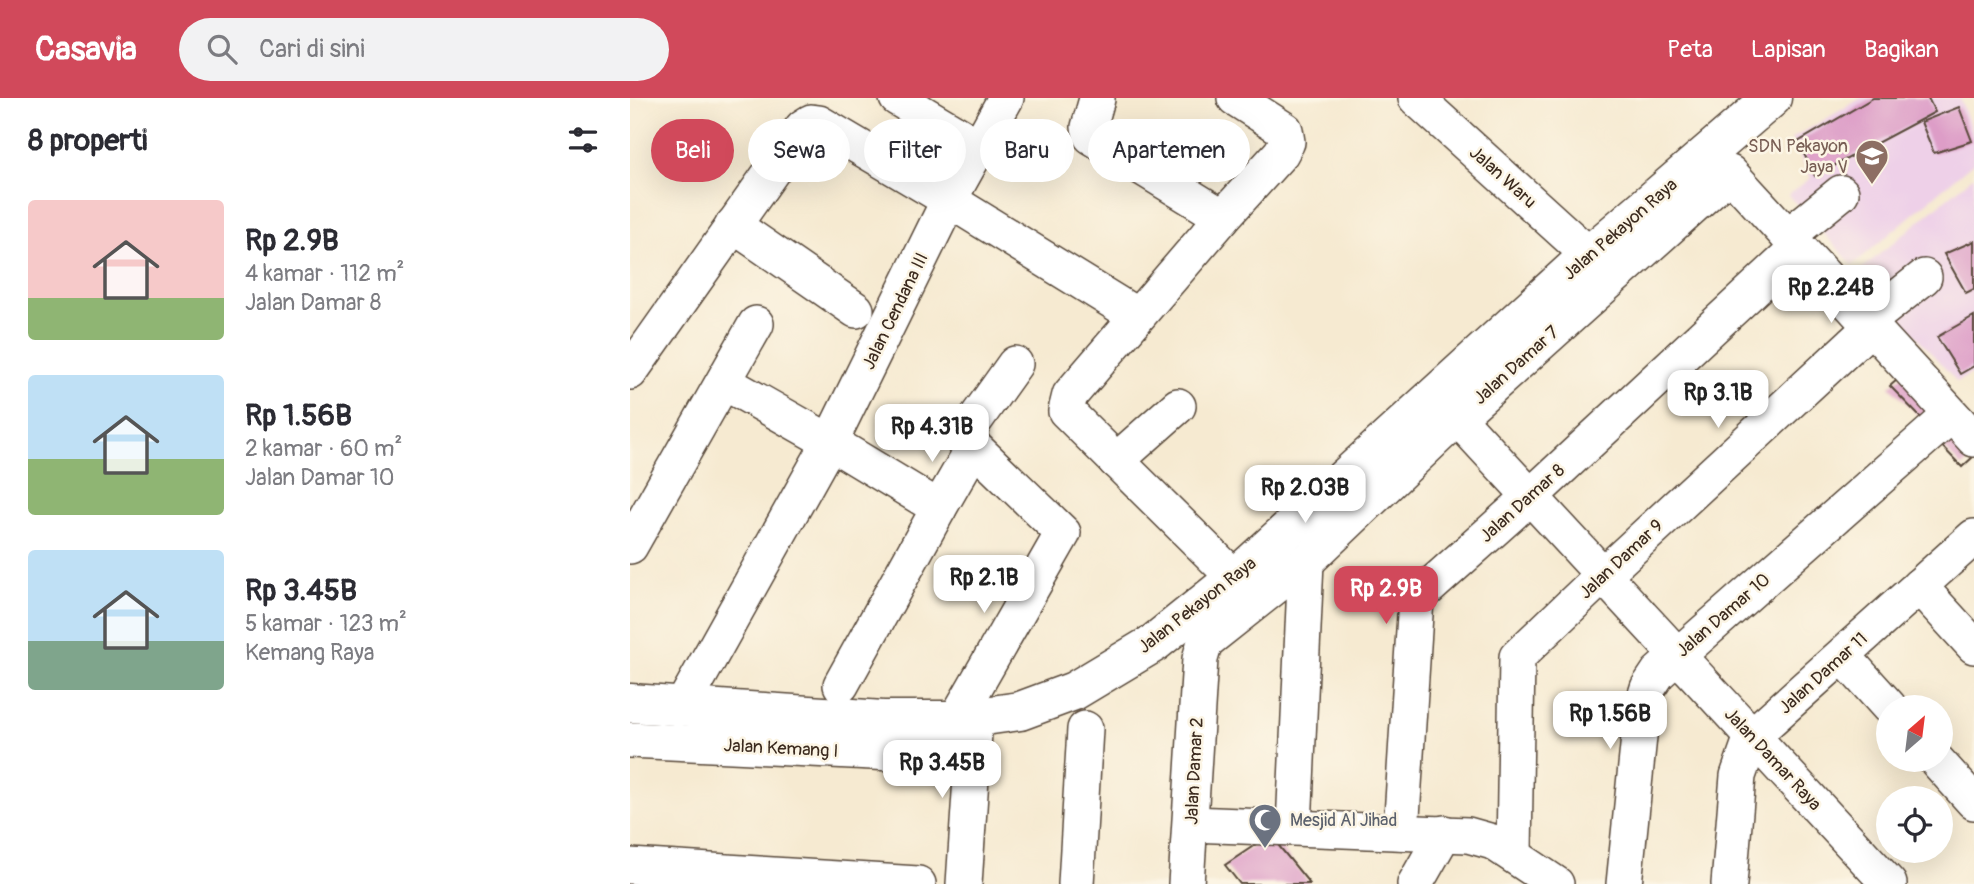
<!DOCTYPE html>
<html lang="id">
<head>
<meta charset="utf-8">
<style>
	:root { --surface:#fff; --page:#f2f2f3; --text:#2b2b33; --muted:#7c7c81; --accent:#d1495b }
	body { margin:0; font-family:Pangolin,sans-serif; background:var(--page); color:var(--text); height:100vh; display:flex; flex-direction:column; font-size:26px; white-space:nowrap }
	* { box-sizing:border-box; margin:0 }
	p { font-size:23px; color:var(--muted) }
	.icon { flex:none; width:38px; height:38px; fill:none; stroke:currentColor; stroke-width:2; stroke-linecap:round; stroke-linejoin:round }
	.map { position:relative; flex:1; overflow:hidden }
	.panel { display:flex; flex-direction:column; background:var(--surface); width:630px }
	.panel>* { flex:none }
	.top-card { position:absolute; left:21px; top:21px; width:665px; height:63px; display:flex; gap:14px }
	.needle { width:46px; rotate:28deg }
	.tools { position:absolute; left:1246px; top:597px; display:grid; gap:14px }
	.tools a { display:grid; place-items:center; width:77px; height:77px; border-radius:50%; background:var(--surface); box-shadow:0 7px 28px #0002; font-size:35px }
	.price { position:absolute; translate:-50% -60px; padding:0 16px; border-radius:14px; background:#fff; color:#222; font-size:23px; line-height:46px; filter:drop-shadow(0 2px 4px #0008) }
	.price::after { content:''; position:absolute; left:50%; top:42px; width:21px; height:16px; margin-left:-10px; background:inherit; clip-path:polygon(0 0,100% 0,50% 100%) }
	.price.active { background:var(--accent); color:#fff }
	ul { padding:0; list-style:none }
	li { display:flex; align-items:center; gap:21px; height:175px; padding:0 28px }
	li span { display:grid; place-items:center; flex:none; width:196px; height:140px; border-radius:7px; color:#555 }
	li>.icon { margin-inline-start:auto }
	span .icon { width:84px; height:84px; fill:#fffc; stroke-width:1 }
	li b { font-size:30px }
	h2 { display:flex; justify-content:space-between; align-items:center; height:84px; padding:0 28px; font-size:30px }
	.chip { padding:0 24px; border-radius:32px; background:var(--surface); box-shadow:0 7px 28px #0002; font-size:24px; line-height:63px }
	.chip.active { background:var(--accent); color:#fff }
	header { display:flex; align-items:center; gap:42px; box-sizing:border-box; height:98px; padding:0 35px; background:var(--accent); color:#fff }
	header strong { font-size:33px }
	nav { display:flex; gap:38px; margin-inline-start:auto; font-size:24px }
	.search { width:490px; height:63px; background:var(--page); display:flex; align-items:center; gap:18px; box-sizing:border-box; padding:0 24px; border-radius:38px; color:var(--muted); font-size:26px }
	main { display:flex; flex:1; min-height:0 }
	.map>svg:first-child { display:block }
</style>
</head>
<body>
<header>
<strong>Casavia</strong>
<div class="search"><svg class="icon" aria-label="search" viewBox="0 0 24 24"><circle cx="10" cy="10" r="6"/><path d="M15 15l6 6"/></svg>Cari di sini</div>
<nav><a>Peta</a><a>Lapisan</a><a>Bagikan</a></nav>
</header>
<main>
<section class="panel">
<h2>8 properti<svg class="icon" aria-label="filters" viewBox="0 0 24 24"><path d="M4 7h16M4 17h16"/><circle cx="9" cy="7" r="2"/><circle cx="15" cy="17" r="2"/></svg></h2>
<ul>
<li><span style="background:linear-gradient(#f6c9c9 70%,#8fb573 0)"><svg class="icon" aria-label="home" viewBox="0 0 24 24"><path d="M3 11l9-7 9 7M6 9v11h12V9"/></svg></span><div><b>Rp 2.9B</b><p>4 kamar · 112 m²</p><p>Jalan Damar 8</p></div></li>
<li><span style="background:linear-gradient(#bfe0f5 60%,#8fb573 0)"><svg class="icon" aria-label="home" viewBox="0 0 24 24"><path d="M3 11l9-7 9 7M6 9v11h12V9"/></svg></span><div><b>Rp 1.56B</b><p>2 kamar · 60 m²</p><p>Jalan Damar 10</p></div></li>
<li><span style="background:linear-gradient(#bfe0f5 65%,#7fa58c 0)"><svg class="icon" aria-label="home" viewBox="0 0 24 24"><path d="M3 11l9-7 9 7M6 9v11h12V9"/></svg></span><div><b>Rp 3.45B</b><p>5 kamar · 123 m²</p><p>Kemang Raya</p></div></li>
</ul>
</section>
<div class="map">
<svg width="1344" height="786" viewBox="0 0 1344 786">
	<rect width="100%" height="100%" fill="#fcf5e5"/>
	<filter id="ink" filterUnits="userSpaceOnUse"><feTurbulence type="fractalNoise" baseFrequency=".0143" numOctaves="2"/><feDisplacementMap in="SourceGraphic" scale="14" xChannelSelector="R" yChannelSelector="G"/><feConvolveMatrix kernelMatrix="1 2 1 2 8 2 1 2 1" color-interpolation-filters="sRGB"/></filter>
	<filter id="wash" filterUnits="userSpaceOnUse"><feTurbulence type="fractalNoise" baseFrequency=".00686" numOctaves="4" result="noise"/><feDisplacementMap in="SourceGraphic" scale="28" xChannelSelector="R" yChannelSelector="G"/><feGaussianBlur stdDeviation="1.57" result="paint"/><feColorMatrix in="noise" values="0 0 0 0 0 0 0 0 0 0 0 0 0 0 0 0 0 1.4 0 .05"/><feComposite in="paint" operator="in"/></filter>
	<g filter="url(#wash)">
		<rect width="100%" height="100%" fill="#f6ead1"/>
		<g fill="#eed0e8">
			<polygon points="1232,0 1330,0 1344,38 1344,64 1223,167 1158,97 1181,80 1161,41"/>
			<polygon points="1344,78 1344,274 1327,284 1229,173"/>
		</g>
		<g id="blocks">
			<g fill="#dd9dc7">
				<polygon points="1243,0 1298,0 1305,14 1185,78 1168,44"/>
				<polygon points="1329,9 1342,43 1304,55 1291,24"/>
				<polygon points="1344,143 1344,191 1336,195 1314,156"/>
				<polygon points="1344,218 1344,268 1330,276 1307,239"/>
				<polygon points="1275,275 1308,310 1294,323 1260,288"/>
				<polygon points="1324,325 1344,348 1344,358 1332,369 1305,341"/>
				<polygon points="640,737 680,786 610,786 595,767"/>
			</g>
		</g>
	</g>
	<g filter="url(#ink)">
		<use href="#blocks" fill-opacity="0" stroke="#574739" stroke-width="2"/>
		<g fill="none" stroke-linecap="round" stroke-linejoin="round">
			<defs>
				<g id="minor">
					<polyline points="267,0 349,49"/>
					<polyline points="786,0 959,157"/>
					<polyline points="467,1 459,29 461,38 593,119"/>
					<polyline points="103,127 226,212"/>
					<polyline points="1158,138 1211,95"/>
					<polyline points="1237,224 1294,179"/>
					<polyline points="0,274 173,29 181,24 189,25 319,102 507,218"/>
					<polyline points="94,284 200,344 309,410 211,587"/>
					<polyline points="812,303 1259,786"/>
					<polyline points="486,363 548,308"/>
					<polyline points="309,410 344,349"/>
					<polyline points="0,448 126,226"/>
					<polyline points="605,480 436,313 440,297 593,119 651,55 657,44 655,32 605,0"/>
					<polyline points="1289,488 1344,548"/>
					<polyline points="1213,558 1259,609"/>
					<polyline points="52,609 200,344 319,102 376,0"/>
					<polyline points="326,622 433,435 344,349 338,336 343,325 385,266"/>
					<polyline points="0,642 344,659"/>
					<polyline points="1306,662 1344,704"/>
					<polyline points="561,726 838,737 863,744 926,786"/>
					<polyline points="664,729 676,464"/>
					<polyline points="771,734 786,501 900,399 1168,150"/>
					<polyline points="884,757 887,559 973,477 1241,229"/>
					<polyline points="0,768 288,786"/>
					<polyline points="334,786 344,635"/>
					<polyline points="446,786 455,631"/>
					<polyline points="556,786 570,561 575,544 676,464 827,320 1100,75 1344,341"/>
					<polyline points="785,786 814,735"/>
					<polyline points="994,786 1012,609 1018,590 1028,575 1321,317"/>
					<polyline points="1099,786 1108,678 1122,638 1344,439"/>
				</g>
				<polyline id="major" points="0,605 253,622 326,622 390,613 444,593 524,545 605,480 959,157 1142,0"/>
			</defs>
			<use href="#minor" stroke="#574739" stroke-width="38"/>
			<use href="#major" stroke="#574739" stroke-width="41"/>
			<use href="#minor" stroke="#fff" stroke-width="35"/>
			<use href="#major" stroke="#fff" stroke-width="38"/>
		</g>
	</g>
	<defs>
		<symbol id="school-pin" viewBox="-11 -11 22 30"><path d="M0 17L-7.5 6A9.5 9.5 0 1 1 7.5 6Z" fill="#8d6e63" stroke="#fcf5e5"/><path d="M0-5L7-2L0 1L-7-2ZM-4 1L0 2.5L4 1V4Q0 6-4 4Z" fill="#fff"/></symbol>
		<symbol id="mosque-pin" viewBox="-11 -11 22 30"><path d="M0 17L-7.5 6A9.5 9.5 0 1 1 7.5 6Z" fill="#6b7280" stroke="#fcf5e5"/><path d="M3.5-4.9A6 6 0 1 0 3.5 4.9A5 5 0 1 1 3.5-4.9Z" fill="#fff"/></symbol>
	</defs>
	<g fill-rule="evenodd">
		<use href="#school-pin" x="1223" y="39" width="38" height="52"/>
		<use href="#mosque-pin" x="616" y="703" width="38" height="52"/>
	</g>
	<g text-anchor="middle" stroke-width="5" stroke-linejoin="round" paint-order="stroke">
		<g font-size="18" fill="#785e54" stroke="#fcf5e5" text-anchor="end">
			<text x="1218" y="54">SDN Pekayon<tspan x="1218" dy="21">Jaya V</tspan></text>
		</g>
		<g font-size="18" fill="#3b2a1e" stroke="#fcf5e5">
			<text transform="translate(873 79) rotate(42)" y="6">Jalan Waru</text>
			<text transform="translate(990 131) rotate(-41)" y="6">Jalan Pekayon Raya</text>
			<text transform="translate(265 213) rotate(-64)" y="6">Jalan Cendana III</text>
			<text transform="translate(886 267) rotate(-42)" y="6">Jalan Damar 7</text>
			<text transform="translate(892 405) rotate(-42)" y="6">Jalan Damar 8</text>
			<text transform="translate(991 461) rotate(-43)" y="6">Jalan Damar 9</text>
			<text transform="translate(567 507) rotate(-38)" y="6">Jalan Pekayon Raya</text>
			<text transform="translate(1093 517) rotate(-41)" y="6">Jalan Damar 10</text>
			<text transform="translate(1193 575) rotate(-42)" y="6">Jalan Damar 11</text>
			<text transform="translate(151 650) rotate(3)" y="6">Jalan Kemang I</text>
			<text transform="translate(1143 661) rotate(47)" y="6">Jalan Damar Raya</text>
			<text transform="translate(564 673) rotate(-87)" y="6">Jalan Damar 2</text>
		</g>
		<g font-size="18" fill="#5b616d" stroke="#fcf5e5" text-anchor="start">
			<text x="660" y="728">Mesjid Al Jihad</text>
		</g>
	</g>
</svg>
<div class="tools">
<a><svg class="needle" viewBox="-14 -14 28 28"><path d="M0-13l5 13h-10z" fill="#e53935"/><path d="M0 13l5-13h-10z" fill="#7c7c81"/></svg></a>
<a><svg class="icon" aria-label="locate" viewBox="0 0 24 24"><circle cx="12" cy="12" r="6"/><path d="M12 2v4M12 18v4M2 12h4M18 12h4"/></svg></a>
</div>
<b class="price" style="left:1201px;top:227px">Rp 2.24B</b>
<b class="price" style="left:1088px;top:332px">Rp 3.1B</b>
<b class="price" style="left:302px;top:366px">Rp 4.31B</b>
<b class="price" style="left:675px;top:427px">Rp 2.03B</b>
<b class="price" style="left:354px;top:517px">Rp 2.1B</b>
<b class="price active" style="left:756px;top:528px">Rp 2.9B</b>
<b class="price" style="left:980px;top:653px">Rp 1.56B</b>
<b class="price" style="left:312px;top:702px">Rp 3.45B</b>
<div class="top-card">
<a class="chip active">Beli</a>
<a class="chip">Sewa</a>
<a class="chip">Filter</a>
<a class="chip">Baru</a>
<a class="chip">Apartemen</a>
</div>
</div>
</main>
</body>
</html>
